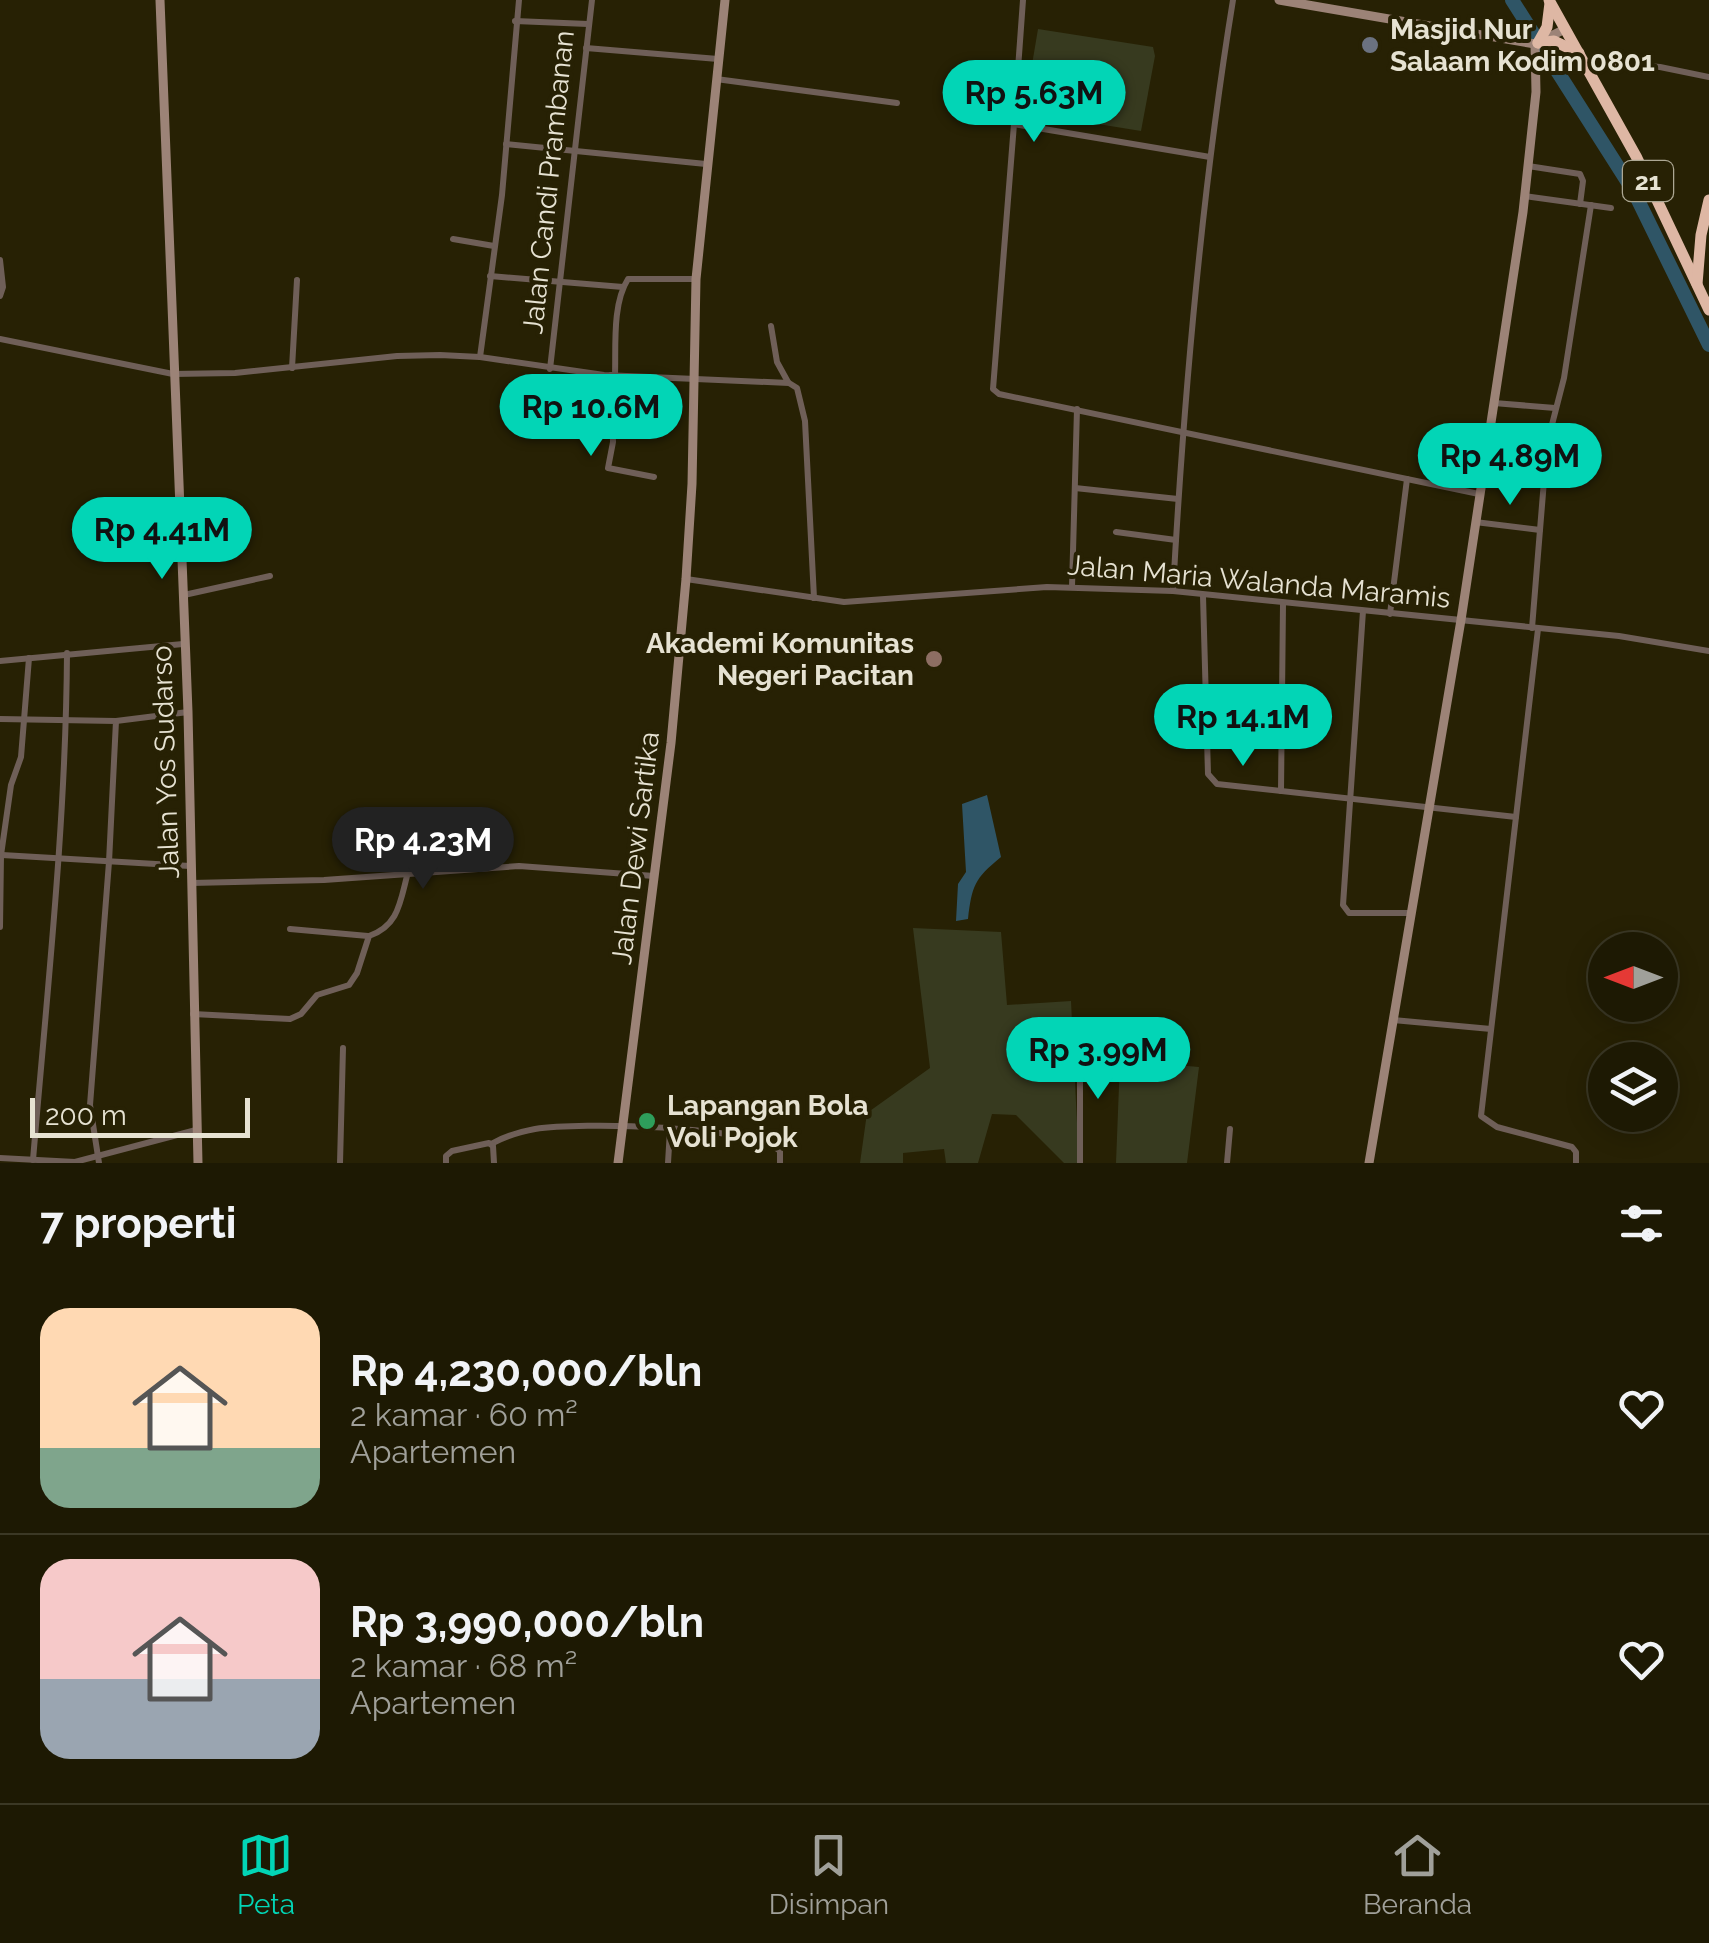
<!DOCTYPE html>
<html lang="id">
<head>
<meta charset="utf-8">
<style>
	:root { --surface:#1d1903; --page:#2a2612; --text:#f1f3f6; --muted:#a0a09a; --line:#3b3825; --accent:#02d5b6 }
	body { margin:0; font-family:Raleway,sans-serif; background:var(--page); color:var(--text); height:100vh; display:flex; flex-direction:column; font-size:38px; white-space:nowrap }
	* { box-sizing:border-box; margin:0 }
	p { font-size:32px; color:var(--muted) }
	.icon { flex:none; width:55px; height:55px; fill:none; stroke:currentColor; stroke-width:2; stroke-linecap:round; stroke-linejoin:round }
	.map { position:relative; height:1163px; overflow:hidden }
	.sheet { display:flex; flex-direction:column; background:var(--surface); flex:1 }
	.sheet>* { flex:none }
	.needle { width:65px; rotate:270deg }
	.tools { position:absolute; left:1588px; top:932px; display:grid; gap:20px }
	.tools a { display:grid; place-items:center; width:90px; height:90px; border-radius:50%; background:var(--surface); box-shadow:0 5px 25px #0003,0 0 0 2px var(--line); font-size:50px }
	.scale { position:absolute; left:30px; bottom:25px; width:220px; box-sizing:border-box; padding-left:10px; border:5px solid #e6e2d2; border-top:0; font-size:28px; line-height:35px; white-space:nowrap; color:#e6e2d2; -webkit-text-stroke:8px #272104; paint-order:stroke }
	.price { position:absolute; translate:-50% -85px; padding:0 22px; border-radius:35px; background:var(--accent); color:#111; font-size:32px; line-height:65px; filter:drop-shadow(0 2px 5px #0008) }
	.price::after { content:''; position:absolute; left:50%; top:60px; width:30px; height:22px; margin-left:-15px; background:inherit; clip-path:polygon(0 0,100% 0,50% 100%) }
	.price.current { background:#222; color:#fff }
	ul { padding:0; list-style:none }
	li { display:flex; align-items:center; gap:30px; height:250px; padding:0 40px }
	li+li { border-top:2px solid var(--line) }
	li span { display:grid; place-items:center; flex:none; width:280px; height:200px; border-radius:30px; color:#555 }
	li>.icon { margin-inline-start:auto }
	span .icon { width:120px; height:120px; fill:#fffc; stroke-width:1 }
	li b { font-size:42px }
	h2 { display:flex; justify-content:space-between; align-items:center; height:120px; padding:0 40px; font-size:42px }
	.menu { display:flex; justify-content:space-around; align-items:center; height:140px; border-top:2px solid var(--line); background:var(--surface); font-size:28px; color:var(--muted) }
	.menu a { display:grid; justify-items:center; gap:5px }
	.menu .current { color:var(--accent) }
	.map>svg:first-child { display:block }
</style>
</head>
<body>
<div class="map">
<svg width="1709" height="1163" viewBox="0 0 1709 1163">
	<rect width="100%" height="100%" fill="#272104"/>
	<g fill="#373a1f">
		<polygon points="1038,29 1153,47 1155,56 1141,131 1024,112"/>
		<polygon points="913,928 1001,932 1007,1005 1071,1001 1079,1163 1064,1163 1016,1115 992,1114 978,1163 946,1163 944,1149 903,1153 903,1163 860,1163 867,1113 930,1068"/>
		<polygon points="1120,1060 1199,1067 1187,1163 1116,1163"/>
	</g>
	<path fill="#2f5566" d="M 987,795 L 1001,857 C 974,879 972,886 968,919 L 956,921 L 958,884 L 966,872 L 962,804 Z"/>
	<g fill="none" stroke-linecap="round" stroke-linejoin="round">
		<polyline stroke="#2f5566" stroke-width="14" points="1512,0 1634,192 1709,345"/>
		<g stroke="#6f5f58" stroke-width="6">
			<polyline points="1023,0 1014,124 1210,157"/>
			<polyline points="515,21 588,24"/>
			<polyline points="586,48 718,59"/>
			<polyline points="1585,61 1660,67 1709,77"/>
			<polyline points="716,79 897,103"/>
			<polyline points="1014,124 993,389 999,394 1479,494"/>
			<polyline points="506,144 706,164"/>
			<polyline points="1528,166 1580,174 1583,181 1580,204"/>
			<polyline points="1524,196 1611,208"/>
			<polyline points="453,239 494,246"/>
			<polyline points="0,260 3,287 0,296"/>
			<polyline points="490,276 623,287"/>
			<polyline points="771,326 777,362 788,382"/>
			<polyline points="0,339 173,374 235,373 397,356 440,355 480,357 604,375 789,383 797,388 805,421 814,598"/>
			<polyline points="480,357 502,195 519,0"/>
			<polyline points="292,368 297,280"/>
			<polyline points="550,369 592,0"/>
			<polyline points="611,375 613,442 608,468 654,477"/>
			<path d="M 615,375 C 616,347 612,304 628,279 L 696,279"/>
			<polyline points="1494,403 1555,408"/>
			<polyline points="1075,488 1178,499"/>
			<polyline points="1475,522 1540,530"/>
			<polyline points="1116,532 1176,540"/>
			<polyline points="686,579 844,602 1047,587 1173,591 1619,636 1709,651"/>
			<polyline points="1072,587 1077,409"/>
			<path d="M 1173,591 C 1184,393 1201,196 1233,0"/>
			<polyline points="184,595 270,576"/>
			<polyline points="1203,596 1208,774 1217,784 1516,817"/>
			<polyline points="1363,611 1343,905 1349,913 1411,913"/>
			<polyline points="1390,614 1407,479"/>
			<polyline points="1532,628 1547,444 1564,378 1591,205"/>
			<polyline points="1538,629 1481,1116 1497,1127 1572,1147 1576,1152 1576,1163"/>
			<polyline points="0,661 183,644"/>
			<polyline points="0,719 116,721 109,862 90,1105 99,1163"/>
			<polyline points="116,721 188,712"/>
			<polyline points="1281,791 1283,604"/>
			<polyline points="2,855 190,866"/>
			<polyline points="191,883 324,880 519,866 654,876"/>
			<polyline points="0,927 1,855 11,785 21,757 29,658"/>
			<polyline points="290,929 368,936"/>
			<path d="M 193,1014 L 290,1019 L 301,1014 L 317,995 L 349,985 L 357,973 L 369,936 C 398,926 400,903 407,876"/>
			<polyline points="1393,1020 1491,1029"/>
			<path d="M 491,1144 C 505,1136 519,1132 535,1129 C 579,1122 749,1125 780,1151 L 780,1163"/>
			<polyline points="0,1158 75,1162 196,1130"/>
			<path d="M 33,1160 C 47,992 66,822 67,653"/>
			<polyline points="340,1163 343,1048"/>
			<polyline points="446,1163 446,1156 452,1151 489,1143 493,1146 494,1163"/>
			<polyline points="668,1163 670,1130"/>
			<polyline points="1080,1163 1080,1041"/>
			<polyline points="1227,1163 1230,1129"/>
		</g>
		<g stroke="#9c8377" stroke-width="9">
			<polyline points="160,0 188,712 198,1163"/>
			<polyline points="1279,0 1535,44 1565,29"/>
			<polyline points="618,1163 671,743 686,579 692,484 696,279 725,0"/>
			<polyline points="1369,1163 1461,620 1523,212 1536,92 1535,44"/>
		</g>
		<g stroke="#deb7a4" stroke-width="11">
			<polyline points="1549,0 1637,158 1709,310"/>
			<polyline points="1538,43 1554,41 1579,53"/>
			<polyline points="1538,43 1547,27 1550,3"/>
			<polyline points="1697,284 1701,235 1709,200"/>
		</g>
	</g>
	<circle fill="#6b7280" stroke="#272104" stroke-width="4" cx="1370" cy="45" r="10"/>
	<circle fill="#8d6e63" stroke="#272104" stroke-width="4" cx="934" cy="659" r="10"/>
	<circle fill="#2e9e5b" stroke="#272104" stroke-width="4" cx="647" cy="1121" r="10"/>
	<g text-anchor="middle" stroke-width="8" stroke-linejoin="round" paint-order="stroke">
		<rect fill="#272104" stroke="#ada894" stroke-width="2.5" x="1623" y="161" width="50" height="40" rx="8"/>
		<g font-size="25" font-weight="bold" fill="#e6e2d2">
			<text x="1648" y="190">21</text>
		</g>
		<g font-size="28" font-weight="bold" fill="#e6e2d2" stroke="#272104" text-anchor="start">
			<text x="1390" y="39">Masjid Nur<tspan x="1390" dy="32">Salaam Kodim 0801</tspan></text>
			<text x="914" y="653" text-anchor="end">Akademi Komunitas<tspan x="914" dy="32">Negeri Pacitan</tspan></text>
			<text x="667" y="1115">Lapangan Bola<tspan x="667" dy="32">Voli Pojok</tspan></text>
		</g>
		<g font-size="28" fill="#e6e2d2" stroke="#272104">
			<text transform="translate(548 182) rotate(-84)" y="10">Jalan Candi Prambanan</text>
			<text transform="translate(1259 581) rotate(5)" y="10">Jalan Maria Walanda Maramis</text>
			<text transform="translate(165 762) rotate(-92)" y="10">Jalan Yos Sudarso</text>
			<text transform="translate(635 848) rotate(-83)" y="10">Jalan Dewi Sartika</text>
		</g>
	</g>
</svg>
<div class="tools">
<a><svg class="needle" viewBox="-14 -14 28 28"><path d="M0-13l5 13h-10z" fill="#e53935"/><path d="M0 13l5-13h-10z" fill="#a0a09a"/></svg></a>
<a><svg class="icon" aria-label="layers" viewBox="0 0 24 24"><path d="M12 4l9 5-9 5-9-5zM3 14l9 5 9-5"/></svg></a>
</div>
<div class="scale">200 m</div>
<b class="price" style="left:1034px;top:145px">Rp 5.63M</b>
<b class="price" style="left:591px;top:459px">Rp 10.6M</b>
<b class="price" style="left:1510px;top:508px">Rp 4.89M</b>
<b class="price" style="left:162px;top:582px">Rp 4.41M</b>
<b class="price" style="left:1243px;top:769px">Rp 14.1M</b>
<b class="price current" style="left:423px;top:892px">Rp 4.23M</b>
<b class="price" style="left:1098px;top:1102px">Rp 3.99M</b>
</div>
<section class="sheet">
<h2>7 properti<svg class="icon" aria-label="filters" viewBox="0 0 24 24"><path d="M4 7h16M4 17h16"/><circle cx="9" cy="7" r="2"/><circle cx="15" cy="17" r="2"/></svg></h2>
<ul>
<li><span style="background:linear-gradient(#ffd9b3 70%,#7fa58c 0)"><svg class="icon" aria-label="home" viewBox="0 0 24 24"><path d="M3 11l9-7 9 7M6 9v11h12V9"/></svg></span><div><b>Rp 4,230,000/bln</b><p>2 kamar · 60 m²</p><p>Apartemen</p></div><svg class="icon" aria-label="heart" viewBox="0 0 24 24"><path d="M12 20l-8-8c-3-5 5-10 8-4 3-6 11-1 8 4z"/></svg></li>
<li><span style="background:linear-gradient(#f6c9c9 60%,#9aa5b1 0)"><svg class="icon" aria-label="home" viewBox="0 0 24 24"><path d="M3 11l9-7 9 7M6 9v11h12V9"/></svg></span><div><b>Rp 3,990,000/bln</b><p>2 kamar · 68 m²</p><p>Apartemen</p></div><svg class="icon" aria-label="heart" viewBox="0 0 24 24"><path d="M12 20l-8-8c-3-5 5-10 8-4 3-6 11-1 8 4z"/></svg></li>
</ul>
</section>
<nav class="menu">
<a class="current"><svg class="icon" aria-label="map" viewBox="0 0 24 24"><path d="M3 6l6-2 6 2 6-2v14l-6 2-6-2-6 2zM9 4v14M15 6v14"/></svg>Peta</a>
<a><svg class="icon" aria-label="saved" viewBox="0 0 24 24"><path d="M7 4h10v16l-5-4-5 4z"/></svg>Disimpan</a>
<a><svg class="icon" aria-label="home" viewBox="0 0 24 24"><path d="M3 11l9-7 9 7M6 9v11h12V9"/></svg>Beranda</a>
</nav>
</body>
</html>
